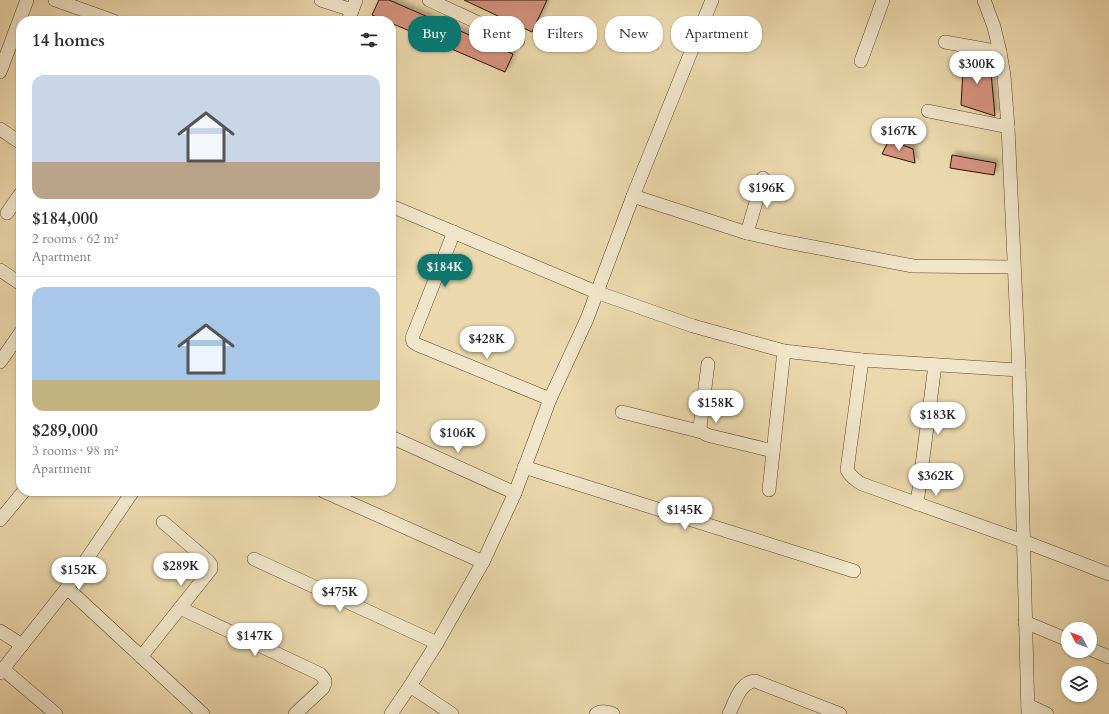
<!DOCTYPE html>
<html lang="en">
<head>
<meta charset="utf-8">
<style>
	:root { --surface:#fff; --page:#f7f7f7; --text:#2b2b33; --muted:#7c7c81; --line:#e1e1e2; --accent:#0f766e }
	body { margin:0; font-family:Cardo,serif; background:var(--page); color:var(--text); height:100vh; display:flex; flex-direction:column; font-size:15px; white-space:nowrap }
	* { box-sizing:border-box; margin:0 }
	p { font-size:13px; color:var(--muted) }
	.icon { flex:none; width:22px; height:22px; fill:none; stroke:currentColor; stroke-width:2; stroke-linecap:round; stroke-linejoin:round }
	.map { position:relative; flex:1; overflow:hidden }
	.details { position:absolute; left:16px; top:16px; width:380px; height:480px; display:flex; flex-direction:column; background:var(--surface); border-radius:16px; box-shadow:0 1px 3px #0004 }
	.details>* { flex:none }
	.top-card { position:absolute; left:408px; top:16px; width:380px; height:36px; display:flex; gap:8px }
	.needle { width:26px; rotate:311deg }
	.controls { position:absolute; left:1061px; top:622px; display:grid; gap:8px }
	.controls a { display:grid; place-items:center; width:36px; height:36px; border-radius:50%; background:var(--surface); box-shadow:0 1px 3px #0004; font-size:20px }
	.price { position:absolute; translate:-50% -34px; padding:0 9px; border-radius:14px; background:#fff; color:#222; font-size:13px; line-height:26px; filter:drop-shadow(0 1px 2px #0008) }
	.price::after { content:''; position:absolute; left:50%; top:24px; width:12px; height:9px; margin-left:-6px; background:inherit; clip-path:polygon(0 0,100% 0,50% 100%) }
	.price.on { background:var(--accent); color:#fff }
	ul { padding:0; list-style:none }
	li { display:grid; align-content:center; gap:8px; height:212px; padding:0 16px }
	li+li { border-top:1px solid var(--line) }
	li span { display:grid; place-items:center; height:124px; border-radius:12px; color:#555 }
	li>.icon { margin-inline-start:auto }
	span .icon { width:72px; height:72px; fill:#fffc; stroke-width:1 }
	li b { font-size:17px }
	h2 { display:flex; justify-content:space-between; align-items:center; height:48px; padding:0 16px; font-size:17px }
	.tag { padding:0 14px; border-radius:16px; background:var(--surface); box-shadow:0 1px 3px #0004; font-size:14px; line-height:36px }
	.tag.on { background:var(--accent); color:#fff }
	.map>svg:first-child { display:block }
</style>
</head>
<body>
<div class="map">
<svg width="1109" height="714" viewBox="0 0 1109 714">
	<defs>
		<filter id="shadow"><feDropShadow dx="3.5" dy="-3.5" stdDeviation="2" flood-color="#0004"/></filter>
	</defs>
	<rect width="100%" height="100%" fill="#ebd9ad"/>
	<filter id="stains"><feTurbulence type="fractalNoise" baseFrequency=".005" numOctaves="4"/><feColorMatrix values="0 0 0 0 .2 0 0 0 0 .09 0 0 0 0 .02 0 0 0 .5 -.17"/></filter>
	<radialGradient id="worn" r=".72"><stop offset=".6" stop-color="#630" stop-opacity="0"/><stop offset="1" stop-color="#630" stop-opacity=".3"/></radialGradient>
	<g fill="#d4927e" stroke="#2c1405" filter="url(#shadow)">
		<polygon points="379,0 389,0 513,54 505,72 391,23 391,21 386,21 372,15"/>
		<polygon points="464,0 547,0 532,32"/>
		<polygon points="964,51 990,62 995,116 961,105"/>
		<polygon points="889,140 913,149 915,163 882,154"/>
		<polygon points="952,155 996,163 994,175 950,168"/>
	</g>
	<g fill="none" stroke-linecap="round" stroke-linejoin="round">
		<defs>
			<g id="minor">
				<polyline points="55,0 114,21"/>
				<polyline points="321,0 352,10"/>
				<polyline points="429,0 518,41"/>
				<polyline points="984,0 994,27 1000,52 1004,76 1008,127 1019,370 1028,714"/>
				<polyline points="348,21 356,0"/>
				<polyline points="945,42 1000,52"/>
				<polyline points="861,61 883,0"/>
				<polyline points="0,72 27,0"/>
				<polyline points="928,111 1008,127"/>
				<polyline points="0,129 21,143"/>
				<polyline points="633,196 747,233 782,241 913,266 1014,267"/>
				<polyline points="391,206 596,292 693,326 784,351 862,360 1019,370"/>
				<polyline points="7,213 21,193"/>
				<polyline points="454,232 412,338 413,342 418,345 550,399"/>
				<polyline points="747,233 763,178"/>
				<polyline points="0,270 21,284"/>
				<path d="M 862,360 L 847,470 C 851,477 855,480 862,484 L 1023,541 L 1109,574"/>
				<polyline points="0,362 21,332"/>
				<polyline points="708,364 700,427 702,432 707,435 773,451"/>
				<polyline points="622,412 702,432"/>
				<polyline points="391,437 515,493"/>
				<polyline points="524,467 854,571"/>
				<polyline points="769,490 784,351"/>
				<polyline points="323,491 483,562"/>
				<polyline points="917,504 935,365"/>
				<polyline points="0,520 24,491"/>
				<polyline points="254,559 437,643"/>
				<polyline points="67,588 203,714"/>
				<path d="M 180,608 L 320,674 C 325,679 327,681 323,688 L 295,714"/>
				<polyline points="1025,622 1068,640"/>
				<polyline points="0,631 22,645"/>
				<polyline points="1090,649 1109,657"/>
				<polyline points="141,657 211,569 211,565 208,561 163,522"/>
				<polyline points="3,669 56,714"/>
				<polyline points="0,673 67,588 133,491"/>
				<polyline points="410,686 452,714"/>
				<polyline points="1028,705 1047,714"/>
				<polyline points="391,714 410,686 437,643 483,562 515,493 550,399 587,319 633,196 712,0"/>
				<path d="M 596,714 C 601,710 607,712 613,714"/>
				<path d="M 729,714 C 735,702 740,682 755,681 L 840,714"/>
			</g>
		</defs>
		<use href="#minor" stroke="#5c452f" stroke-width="14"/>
		<use href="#minor" stroke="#f2e6ca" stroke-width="13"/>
	</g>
	<rect width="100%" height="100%" filter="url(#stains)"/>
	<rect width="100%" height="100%" fill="url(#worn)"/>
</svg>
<div class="controls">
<a><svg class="needle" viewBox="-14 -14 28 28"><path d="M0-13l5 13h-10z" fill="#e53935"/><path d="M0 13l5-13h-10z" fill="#7c7c81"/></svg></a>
<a><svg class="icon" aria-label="layers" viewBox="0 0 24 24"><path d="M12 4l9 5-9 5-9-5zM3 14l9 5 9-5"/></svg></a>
</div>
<b class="price" style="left:977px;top:85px">$300K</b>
<b class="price" style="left:899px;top:152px">$167K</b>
<b class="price" style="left:767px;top:209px">$196K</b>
<b class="price on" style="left:445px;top:288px">$184K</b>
<b class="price" style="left:487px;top:360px">$428K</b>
<b class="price" style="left:716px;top:424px">$158K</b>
<b class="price" style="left:938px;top:436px">$183K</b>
<b class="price" style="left:458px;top:454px">$106K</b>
<b class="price" style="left:936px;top:497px">$362K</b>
<b class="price" style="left:685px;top:531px">$145K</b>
<b class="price" style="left:181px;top:587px">$289K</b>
<b class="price" style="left:79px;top:591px">$152K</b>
<b class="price" style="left:340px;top:613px">$475K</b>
<b class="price" style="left:255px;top:657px">$147K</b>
<div class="top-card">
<a class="tag on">Buy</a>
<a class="tag">Rent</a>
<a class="tag">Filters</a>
<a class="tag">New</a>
<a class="tag">Apartment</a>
</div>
<section class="details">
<h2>14 homes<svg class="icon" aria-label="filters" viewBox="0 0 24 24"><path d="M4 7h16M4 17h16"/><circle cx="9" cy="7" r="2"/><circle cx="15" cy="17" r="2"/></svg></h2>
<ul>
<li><span style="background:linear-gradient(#c9d6e8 70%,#b9a48a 0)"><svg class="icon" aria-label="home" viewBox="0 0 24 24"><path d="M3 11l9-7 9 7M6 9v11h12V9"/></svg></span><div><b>$184,000</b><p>2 rooms · 62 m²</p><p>Apartment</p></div></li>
<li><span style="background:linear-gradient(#a9c7e8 75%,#c2b280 0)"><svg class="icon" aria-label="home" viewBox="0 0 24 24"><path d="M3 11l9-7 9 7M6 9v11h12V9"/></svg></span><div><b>$289,000</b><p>3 rooms · 98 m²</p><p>Apartment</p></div></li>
</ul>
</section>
</div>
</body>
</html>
